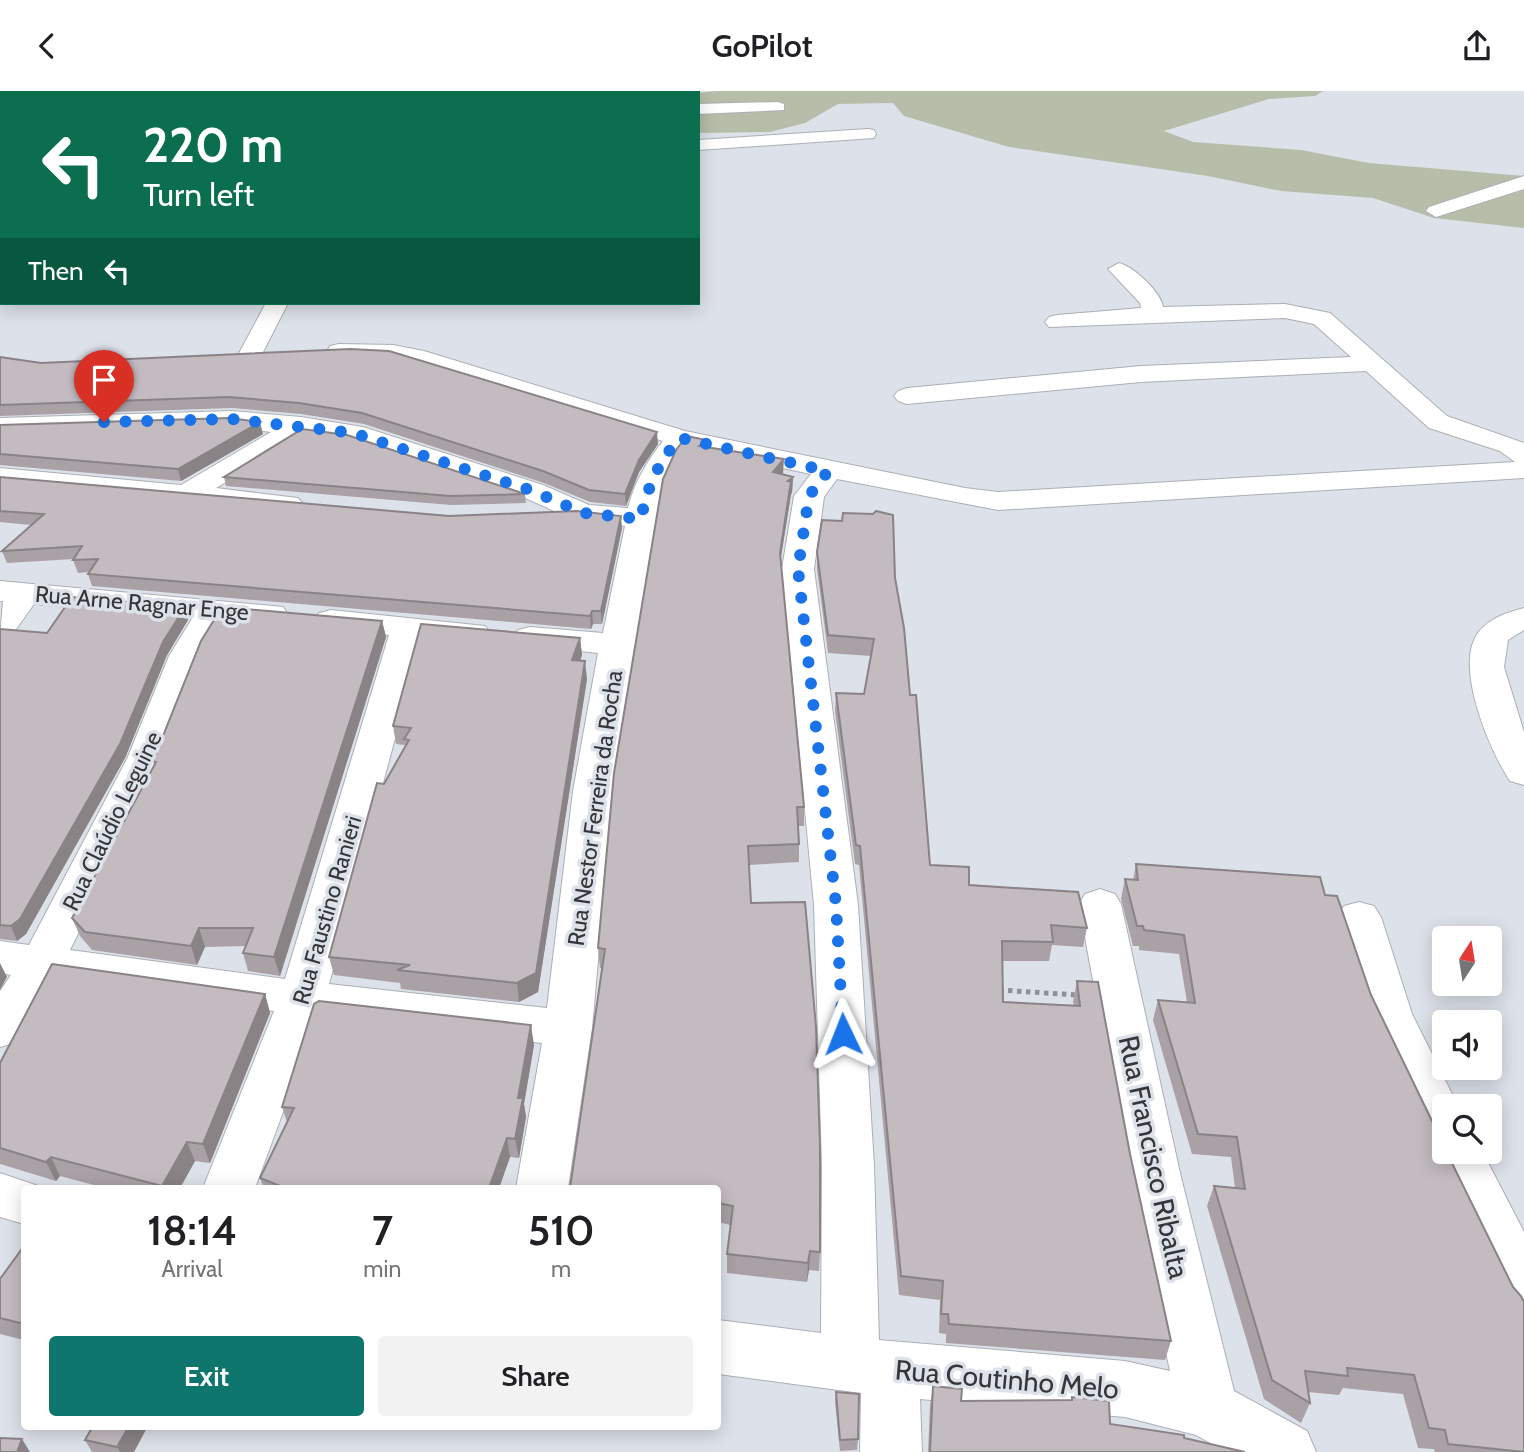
<!DOCTYPE html>
<html lang="en">
<head>
<meta charset="utf-8">
<style>
	:root { --surface:#fff; --page:#f2f2f2; --text:#202124; --muted:#757577; --accent:#0f766e }
	body { margin:0; font-family:Cabin,sans-serif; background:var(--page); color:var(--text); height:100vh; display:flex; flex-direction:column; font-size:26px; white-space:nowrap }
	* { box-sizing:border-box; margin:0 }
	p { font-size:23px; color:var(--muted) }
	.icon { flex:none; width:38px; height:38px; fill:none; stroke:currentColor; stroke-width:2; stroke-linecap:round; stroke-linejoin:round }
	.map { position:relative; flex:1; overflow:hidden }
	.sheet { position:absolute; left:21px; top:1094px; width:700px; height:245px; display:flex; flex-direction:column; background:var(--surface); border-radius:7px; box-shadow:0 4px 18px #0003 }
	.sheet>* { flex:none }
	.top-card { position:absolute; left:0px; top:0px; width:700px; height:214px; box-shadow:0 4px 18px #0003; background:#0b6e4f; color:#fff; overflow:hidden }
	.needle { width:46px; rotate:12deg }
	.fabs { position:absolute; left:1432px; top:835px; display:grid; gap:14px }
	.fabs a { display:grid; place-items:center; width:70px; height:70px; border-radius:7px; background:var(--surface); box-shadow:0 4px 18px #0003; font-size:35px }
	.pin { position:absolute; display:grid; place-items:center; width:60px; height:60px; color:#fff; margin:-72px -30px; border-radius:50% 50% 50% 0; rotate:-45deg; box-shadow:0 0 7px #0007 }
	.pin .icon { rotate:45deg }
	.me { position:absolute; width:77px; margin:-38px; rotate:358deg; stroke-linejoin:round; filter:drop-shadow(0 0 5px #0008) }
	.turn { display:flex; align-items:center; gap:24px; height:147px; padding:0 28px; font-size:32px }
	.turn .icon { width:91px; height:91px; stroke-width:2.5 }
	.turn b { display:block; font-size:49px; line-height:60px }
	.then { display:flex; align-items:center; height:66px; padding:0 28px; background:#0003; gap:14px; font-size:26px }
	.eta { display:flex; justify-content:space-evenly; align-items:center; height:119px; text-align:center }
	.eta b { font-size:42px; font-weight:600; line-height:49px }
	.cta { display:flex; gap:14px; margin-top:auto; padding:14px 28px }
	.cta a { flex:1; height:80px; border-radius:7px; background:var(--accent); color:#fff; font-size:28px; font-weight:600; line-height:80px; text-align:center }
	.cta a+a { background:var(--page); color:var(--text) }
	header { display:flex; justify-content:space-between; align-items:center; height:91px; padding:0 28px; background:var(--surface); font-size:32px; font-weight:600 }
	.map>svg:first-child { display:block }
	.green { fill:#b6bea9 }
	.lines { fill:none; stroke-linecap:round; stroke-linejoin:round }
	.minor-casing { stroke:#abafb6; stroke-width:2 }
	.path { stroke:#8d9096; stroke-width:5; stroke-dasharray:4.5 4.5; stroke-linecap:butt }
	.minor { fill:#fff; fill-rule:evenodd }
	.wall { fill:#a9a1a5 }
	.shaded-wall { fill:#898386 }
	.building { fill:#c4bbc0; stroke:#898386; stroke-width:2 }
	.route { stroke:#1a73e8; stroke-width:12; stroke-dasharray:0 21.6 }
	.labels { text-anchor:middle; dominant-baseline:central; stroke-width:7; stroke-linejoin:round; paint-order:stroke }
	.street-label { font-size:23px; fill:#343639; stroke:#dde1e9 }
	.near-street-label { font-size:28px; fill:#343639; stroke:#dde1e9 }
</style>
</head>
<body>
<header><svg class="icon" aria-label="back" viewBox="0 0 24 24"><path d="M15 5l-7 7 7 7"/></svg>GoPilot<svg class="icon" aria-label="share" viewBox="0 0 24 24"><path d="M12 15V3M7 8l5-5 5 5M5 13v7h14v-7"/></svg></header>
<div class="map">
<svg width="1524" height="1361" viewBox="0 0 1524 1361">
	<rect width="100%" height="100%" fill="#dde1e9"/>
	<path class="green" d="M 0,0 L 550,0 L 560,2 L 2,2 L 0,34 Z
		M 717,0 L 1323,0 L 1315,5 L 1269,8 L 1164,40 L 1193,51 L 1301,59 L 1369,72 L 1524,85 L 1524,137 L 1434,127 L 1373,107 L 1281,100 L 1208,85 L 1009,56 L 904,25 L 893,12 L 838,13 L 805,32 L 770,41 L 698,42 L 698,2 Z"/>
	<g class="lines">
		<defs>
			<path id="minor" d="M 32,0 L 63,0 L 30,2 Z
				M 275,0 L 295,0 L 273,2 Z
				M 547,0 L 565,0 L 545,2 Z
				M 0,1 L 4,2 L 2,11 L 0,11 Z
				M 778,11 L 784,13 L 784,19 L 698,23 L 698,13 Z
				M 868,38 L 874,39 L 876,43 L 874,47 L 698,59 L 698,49 Z
				M 0,40 L 2,40 L 2,50 L 0,50 Z
				M 0,69 L 2,69 L 0,80 Z
				M 1524,85 L 1524,98 L 1436,126 L 1426,120 L 1429,116 Z
				M 1119,172 C 1133,175 1161,201 1163,216 L 1285,213 L 1330,222 L 1447,325 L 1524,352 L 1524,387 L 998,419 L 837,388 L 824,406 L 814,478 L 858,814 L 874,1075 L 879,1249 L 1125,1270 L 1170,1280 L 1128,1082 L 1079,813 L 1085,803 L 1100,798 L 1115,803 L 1121,813 L 1180,1082 L 1234,1300 L 1307,1340 L 1316,1361 L 1226,1361 L 1196,1344 L 1125,1326 L 920,1308 L 922,1361 L 860,1361 L 861,1302 L 718,1283 L 718,1229 L 821,1242 L 822,1075 L 814,814 L 782,478 L 794,405 L 811,383 L 687,357 L 674,373 L 661,403 L 613,700 L 592,937 L 568,1097 L 516,1097 L 542,952 L 318,926 L 255,1097 L 203,1097 L 274,920 L 54,889 L 17,951 L 0,956 L 0,900 L 11,884 L 0,882 L 0,850 L 29,854 L 127,668 L 169,565 L 193,526 L 34,513 L 12,544 L 0,547 L 3,510 L 0,510 L 0,490 L 283,516 L 288,523 L 283,530 L 271,533 L 225,529 L 203,565 L 165,668 L 70,859 L 285,888 L 389,544 L 319,536 L 314,529 L 319,522 L 331,519 L 485,535 L 490,542 L 485,549 L 473,552 L 422,547 L 329,893 L 547,917 L 573,700 L 598,562 L 518,553 L 513,546 L 518,539 L 530,536 L 603,542 L 625,435 L 572,428 L 523,406 L 349,350 L 303,344 L 216,397 L 298,407 L 303,413 L 298,419 L 288,422 L 0,395 L 0,377 L 181,394 L 271,341 L 232,336 L 0,343 L 0,327 L 232,320 L 301,326 L 363,336 L 543,394 L 589,414 L 628,417 C 634,392 647,370 663,350 L 411,272 L 339,267 L 330,265 L 327,260 L 330,255 L 339,253 L 393,254 L 424,260 L 685,340 L 965,397 L 998,401 L 1515,371 L 1500,360 L 1429,337 L 1366,280 L 1141,291 L 907,313 L 898,310 L 894,305 L 898,300 L 907,297 L 1141,275 L 1351,266 L 1314,233 L 1285,227 L 1049,236 L 1045,231 L 1049,226 L 1057,224 L 1141,217 L 1140,212 L 1108,178 Z
				M 266,212 L 288,212 L 259,269 L 241,269 L 238,264 Z
				M 1524,517 L 1524,539 L 1508,549 L 1504,576 L 1524,641 L 1524,694 L 1510,690 C 1490,660 1457,582 1475,547 C 1484,529 1505,522 1524,517 Z
				M 1359,811 L 1374,815 L 1381,826 L 1412,923 L 1458,1015 L 1444,1015 L 1444,1060 L 1482,1060 L 1524,1141 L 1524,1222 L 1504,1215 L 1430,1060 L 1433,1054 L 1426,1051 L 1366,923 L 1337,826 L 1344,815 Z
				M 0,1082 L 44,1097 L 24,1097 L 24,1133 L 0,1126 Z"/>
		</defs>
		<use href="#minor" class="minor-casing"/>
		<path class="path" d="M 999,899 L 1077,904"/>
		<use href="#minor" class="minor"/>
	</g>
	<path class="wall" d="M 0,266 L 658,353 L 639,381 L 626,415 L 590,411 L 544,392 L 364,333 L 301,323 L 232,317 L 0,325 Z
		M 0,334 L 263,343 L 181,390 L 0,374 Z
		M 706,356 L 783,384 L 793,386 L 792,402 L 791,403 L 780,472 L 804,716 L 804,735 L 798,735 L 799,753 L 799,771 L 749,774 L 751,812 L 820,1161 L 819,1180 L 809,1179 L 807,1191 L 727,1182 L 727,1163 L 730,1134 L 718,1131 L 718,1097 L 602,877 L 600,877 L 598,857 Z
		M 0,386 L 449,425 L 622,437 L 602,533 L 593,533 L 591,538 L 92,495 L 88,483 L 89,481 L 78,482 L 73,469 L 74,468 L 7,472 L 2,460 L 31,434 L 0,431 Z
		M 224,386 L 525,403 L 526,412 L 451,414 L 226,395 Z
		M 817,461 L 895,487 L 930,774 L 969,794 L 1087,837 L 1083,856 L 1052,854 L 1049,870 L 1003,870 L 1003,911 L 1074,915 L 1073,910 L 1077,890 L 1130,1063 L 1171,1250 L 1165,1269 L 946,1252 L 946,1243 L 939,1242 L 940,1209 L 899,1204 L 859,774 L 855,773 L 835,620 L 836,602 L 864,603 L 871,565 L 828,562 L 817,478 Z
		M 188,529 L 167,564 L 125,667 L 26,843 L 17,850 L 0,848 L 0,538 L 47,542 Z
		M 382,530 L 386,546 L 280,885 L 248,880 L 243,862 L 246,855 L 205,856 L 197,874 L 92,859 L 80,845 L 72,827 L 154,674 L 153,670 Z
		M 580,547 L 582,564 L 580,570 L 587,588 L 538,901 L 519,911 L 401,898 L 400,892 L 334,884 L 329,866 L 384,693 L 405,655 L 405,654 L 396,653 L 393,635 Z
		M 1136,773 L 1325,804 L 1371,904 L 1437,1041 L 1524,1361 L 1435,1361 L 1434,1358 L 1418,1357 L 1403,1303 L 1343,1297 L 1339,1304 L 1308,1301 L 1310,1312 L 1301,1332 L 1264,1308 L 1207,1115 L 1214,1095 L 1235,1097 L 1231,1066 L 1192,1063 L 1153,929 L 1158,909 L 1187,911 L 1179,863 L 1139,859 L 1139,855 L 1133,855 L 1121,808 L 1125,788 L 1133,789 Z
		M 265,903 L 270,922 L 210,1072 L 195,1070 L 180,1097 L 105,1097 L 60,1085 L 56,1090 L 0,1073 L 0,972 Z
		M 534,954 L 524,1013 L 526,1026 L 519,1067 L 510,1066 L 499,1097 L 264,1097 L 260,1087 L 287,1031 L 282,1016 Z
		M 24,1155 L 24,1249 L 0,1243 L 0,1188 Z
		M 933,1295 L 961,1310 L 1071,1309 L 1072,1306 L 1110,1333 L 1184,1347 L 1245,1361 L 928,1361 L 930,1314 Z
		M 836,1301 L 858,1348 L 857,1359 L 840,1360 L 835,1311 Z
		M 93,1335 L 134,1361 L 92,1361 L 85,1349 Z"/>
	<path class="shaded-wall" d="M 260,331 L 263,343 L 181,390 L 178,378 Z
		M 657,341 L 658,353 L 639,381 L 626,415 L 625,403 L 639,369 Z
		M 706,349 L 706,364 L 699,355 Z
		M 784,368 L 783,383 L 773,381 Z
		M 793,386 L 792,402 L 791,403 L 779,478 L 780,462 L 788,390 Z
		M 621,425 L 622,437 L 602,533 L 601,520 Z
		M 185,516 L 188,529 L 167,564 L 125,667 L 26,843 L 17,850 L 11,835 L 163,551 Z
		M 592,520 L 593,533 L 591,538 L 590,525 Z
		M 382,530 L 386,546 L 280,885 L 274,866 Z
		M 580,547 L 582,564 L 574,586 L 572,569 Z
		M 585,570 L 587,588 L 538,901 L 519,911 L 517,892 Z
		M 199,837 L 205,856 L 197,874 L 191,855 Z
		M 0,872 L 7,886 L 0,899 Z
		M 265,903 L 270,922 L 210,1072 L 203,1053 Z
		M 531,934 L 534,954 L 524,1013 L 526,1026 L 519,1067 L 515,1048 L 518,1007 Z
		M 507,1047 L 510,1066 L 499,1097 L 489,1097 Z
		M 187,1051 L 195,1070 L 180,1097 L 163,1097 L 162,1095 Z
		M 51,1066 L 60,1085 L 56,1090 L 46,1071 Z
		M 810,1160 L 809,1179 L 807,1191 L 808,1172 Z
		M 129,1335 L 148,1335 L 134,1361 L 120,1361 L 117,1356 Z
		M 22,1348 L 30,1361 L 17,1361 Z"/>
	<path class="building" d="M 350,258 L 389,260 L 657,341 L 639,369 L 625,403 L 589,399 L 543,380 L 362,322 L 299,312 L 229,306 L 0,314 L 0,266 L 41,272 Z
		M 229,327 L 260,331 L 178,378 L 0,363 L 0,334 Z
		M 302,338 L 347,344 L 525,403 L 450,405 L 224,386 Z
		M 687,345 L 706,349 L 699,355 L 784,368 L 773,381 L 793,386 L 788,390 L 791,390 L 780,462 L 804,716 L 797,716 L 799,753 L 748,755 L 751,812 L 805,811 L 816,936 L 820,1056 L 820,1161 L 810,1160 L 808,1172 L 727,1163 L 733,1115 L 718,1112 L 718,1097 L 570,1097 L 605,858 L 598,857 L 614,682 L 663,388 L 676,359 Z
		M 0,386 L 449,425 L 577,420 L 621,425 L 601,520 L 592,520 L 590,525 L 88,483 L 98,468 L 73,469 L 82,455 L 2,460 L 44,423 L 0,420 Z
		M 876,420 L 893,424 L 895,487 L 904,537 L 910,604 L 916,604 L 930,774 L 969,776 L 969,794 L 1078,801 L 1087,837 L 1051,834 L 1053,851 L 1002,850 L 1003,911 L 1080,915 L 1077,890 L 1098,891 L 1130,1063 L 1171,1250 L 949,1233 L 948,1223 L 941,1223 L 943,1190 L 901,1185 L 860,755 L 856,754 L 836,602 L 864,603 L 874,548 L 828,544 L 817,461 L 822,429 L 842,430 L 843,422 L 873,423 Z
		M 72,506 L 185,516 L 163,551 L 120,653 L 20,828 L 11,835 L 0,834 L 0,538 L 47,542 Z
		M 222,516 L 382,530 L 274,866 L 243,862 L 253,837 L 199,837 L 191,855 L 85,841 L 72,827 L 156,671 L 153,670 L 201,550 Z
		M 421,533 L 580,547 L 572,569 L 585,570 L 536,882 L 517,892 L 397,879 L 410,874 L 329,866 L 377,692 L 384,693 L 409,649 L 404,648 L 411,637 L 393,635 Z
		M 1136,773 L 1320,786 L 1325,804 L 1337,805 L 1371,904 L 1433,1032 L 1438,1035 L 1437,1041 L 1444,1055 L 1444,1060 L 1446,1060 L 1513,1196 L 1521,1205 L 1524,1211 L 1524,1361 L 1448,1353 L 1445,1339 L 1429,1337 L 1414,1284 L 1347,1277 L 1348,1285 L 1305,1280 L 1310,1312 L 1272,1289 L 1214,1095 L 1245,1098 L 1237,1046 L 1198,1043 L 1158,909 L 1195,912 L 1184,844 L 1144,839 L 1143,835 L 1137,835 L 1125,788 L 1138,789 Z
		M 52,873 L 265,903 L 203,1053 L 187,1051 L 162,1095 L 51,1066 L 46,1071 L 0,1057 L 0,972 Z
		M 319,910 L 531,934 L 518,1007 L 523,1007 L 515,1048 L 507,1047 L 489,1097 L 297,1097 L 280,1095 L 260,1087 L 294,1017 L 282,1016 L 314,913 Z
		M 24,1155 L 24,1233 L 0,1227 L 0,1188 Z
		M 933,1295 L 962,1298 L 961,1310 L 1072,1309 L 1072,1306 L 1109,1310 L 1110,1333 L 1184,1344 L 1184,1347 L 1245,1361 L 930,1361 Z
		M 836,1301 L 859,1303 L 858,1348 L 840,1349 Z
		M 93,1335 L 129,1335 L 117,1356 L 85,1349 Z
		M 0,1347 L 22,1348 L 17,1361 L 0,1361 Z"/>
	<g class="lines">
		<path class="route" d="M 104,331 L 232,328 L 353,342 L 533,400 L 583,422 L 641,428 C 647,397 658,371 680,347 L 828,380 L 809,405 L 798,478 L 836,814 L 843,943"/>
	</g>
	<g class="labels">
		<g class="street-label">
			<text transform="translate(142 512) rotate(5)">Rua Arne Ragnar Enge</text>
			<text transform="translate(595 717) rotate(-82)">Rua Nestor Ferreira da Rocha</text>
			<text transform="translate(112 730) rotate(-64)">Rua Claúdio Leguine</text>
			<text transform="translate(327 819) rotate(-74)">Rua Faustino Ranieri</text>
		</g>
		<g class="near-street-label">
			<text transform="translate(1154 1066) rotate(78)">Rua Francisco Ribalta</text>
			<text transform="translate(1007 1288) rotate(5)">Rua Coutinho Melo</text>
		</g>
	</g>
</svg>
<div class="fabs">
<a><svg class="needle" viewBox="-14 -14 28 28"><path d="M0-13l5 13h-10z" fill="#e53935"/><path d="M0 13l5-13h-10z" fill="#757577"/></svg></a>
<a><svg class="icon" aria-label="sound" viewBox="0 0 24 24"><path d="M4 9h4l5-4v14l-5-4H4zM17 9q2 3 0 6"/></svg></a>
<a><svg class="icon" aria-label="search" viewBox="0 0 24 24"><circle cx="10" cy="10" r="6"/><path d="M15 15l6 6"/></svg></a>
</div>
<div class="pin" style="left:104px;top:331px;background:#d93025"><svg class="icon" aria-label="arrive" viewBox="0 0 24 24"><path d="M6 21V4h12l-3 4 3 4H6"/></svg></div>
<svg class="me" style="left:843px;top:943px" viewBox="-20 -20 40 40"><path d="M0-17L14 15 0 8-14 15z" fill="#1a73e8" stroke="#fff" stroke-width="4"/></svg>
<div class="top-card">
<div class="turn"><svg class="icon" aria-label="left" viewBox="0 0 24 24"><path d="M17 20v-9H6M10 6l-5 5 5 5"/></svg><div><b>220 m</b>Turn left</div></div>
<div class="then">Then<svg class="icon" aria-label="left" viewBox="0 0 24 24"><path d="M17 20v-9H6M10 6l-5 5 5 5"/></svg></div>
</div>
<section class="sheet">
<div class="eta">
<div><b>18:14</b><p>Arrival</p></div>
<div><b>7</b><p>min</p></div>
<div><b>510</b><p>m</p></div>
</div>
<div class="cta"><a>Exit</a><a>Share</a></div>
</section>
</div>
</body>
</html>
